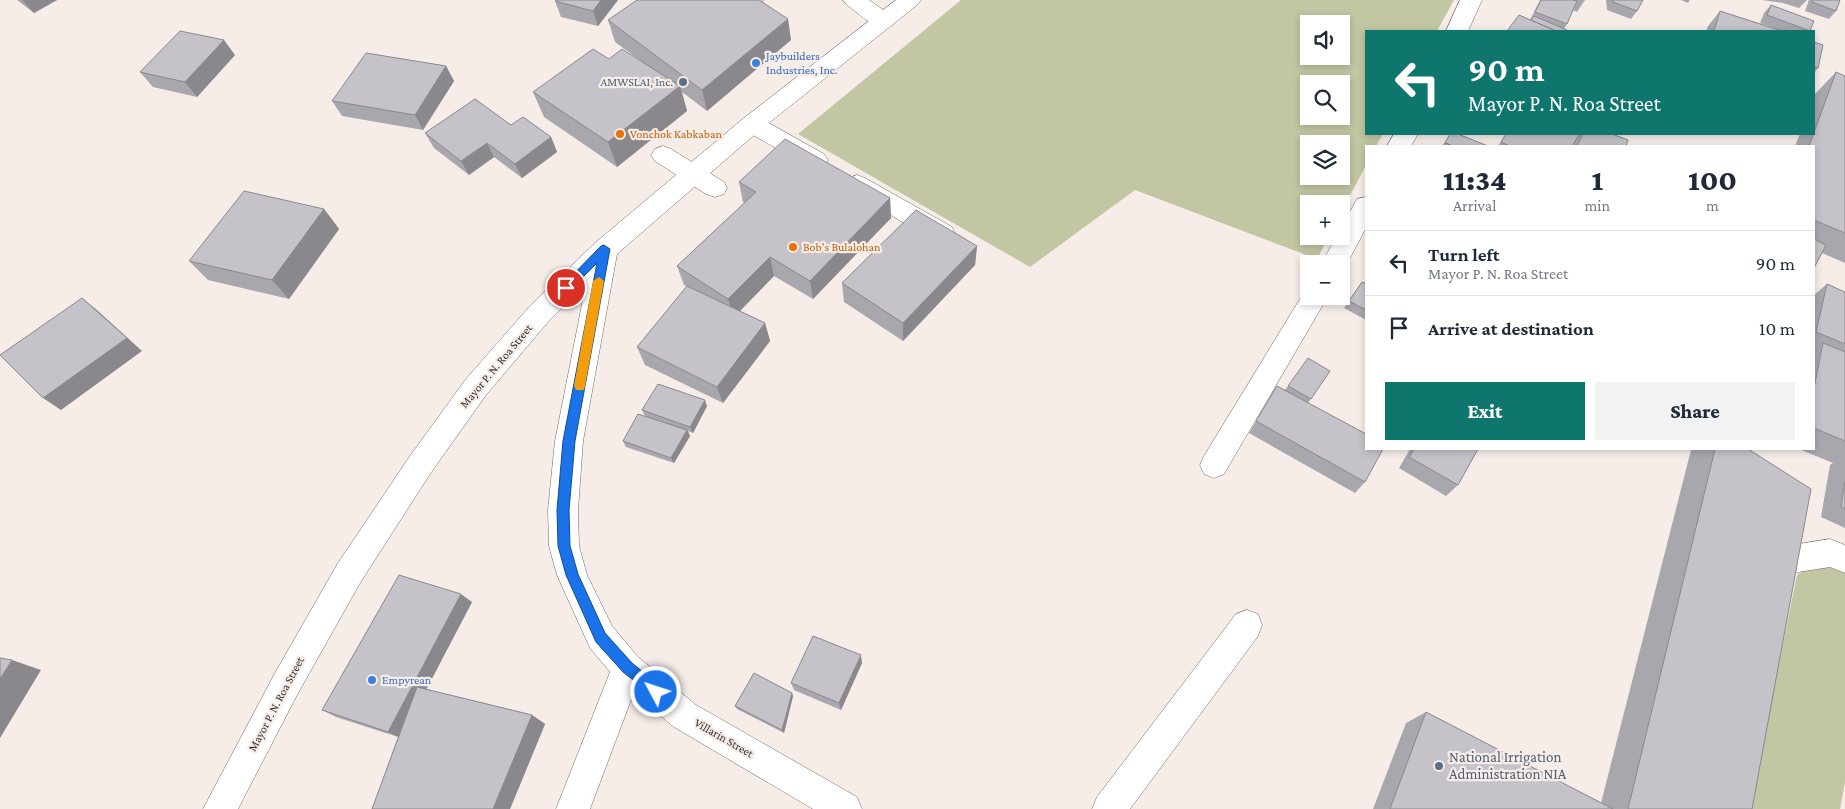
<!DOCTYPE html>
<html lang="en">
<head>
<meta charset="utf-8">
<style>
	:root { --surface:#fff; --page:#f2f2f3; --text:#1f2937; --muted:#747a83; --line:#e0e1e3; --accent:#0f766e }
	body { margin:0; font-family:"Crimson Pro",serif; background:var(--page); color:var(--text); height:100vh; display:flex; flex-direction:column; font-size:19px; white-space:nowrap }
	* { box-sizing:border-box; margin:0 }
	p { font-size:16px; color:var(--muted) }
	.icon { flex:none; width:28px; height:28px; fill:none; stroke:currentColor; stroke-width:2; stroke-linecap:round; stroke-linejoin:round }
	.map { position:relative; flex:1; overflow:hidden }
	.drawer { position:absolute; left:1365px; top:145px; width:450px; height:305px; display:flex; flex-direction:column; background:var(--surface); border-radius:0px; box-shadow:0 2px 8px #0003 }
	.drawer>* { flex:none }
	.guide { position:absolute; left:1365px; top:30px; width:450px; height:105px; border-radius:0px; box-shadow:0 2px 8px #0003; background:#0f766e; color:#fff; overflow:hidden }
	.tools { position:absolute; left:1300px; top:15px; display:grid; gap:10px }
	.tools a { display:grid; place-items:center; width:50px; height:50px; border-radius:0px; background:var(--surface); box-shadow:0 2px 8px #0003; font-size:25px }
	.pin { position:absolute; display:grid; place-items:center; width:42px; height:42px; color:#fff; margin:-21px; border:2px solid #fff; border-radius:50%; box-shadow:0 1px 5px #0007 }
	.me { position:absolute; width:55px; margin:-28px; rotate:310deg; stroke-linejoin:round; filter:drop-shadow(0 0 4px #0008) }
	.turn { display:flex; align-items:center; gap:18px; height:105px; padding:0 20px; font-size:22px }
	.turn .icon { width:65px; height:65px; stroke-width:2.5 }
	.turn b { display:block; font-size:35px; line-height:42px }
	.eta { display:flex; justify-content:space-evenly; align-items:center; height:85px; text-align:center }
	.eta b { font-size:30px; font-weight:800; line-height:35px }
	.cta { display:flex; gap:10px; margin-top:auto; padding:10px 20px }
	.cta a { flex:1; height:58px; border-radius:0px; background:var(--accent); color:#fff; font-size:20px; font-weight:800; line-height:58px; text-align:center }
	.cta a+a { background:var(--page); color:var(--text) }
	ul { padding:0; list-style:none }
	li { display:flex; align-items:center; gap:15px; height:65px; padding:0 20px; border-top:1px solid var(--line) }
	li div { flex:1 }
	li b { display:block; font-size:19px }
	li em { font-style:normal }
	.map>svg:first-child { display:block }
	.green { fill:#c2c6a2; fill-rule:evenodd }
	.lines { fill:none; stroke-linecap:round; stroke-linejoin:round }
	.minor-casing { stroke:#716964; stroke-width:1 }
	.major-casing { stroke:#716964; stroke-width:1 }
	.minor { fill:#fff; fill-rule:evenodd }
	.major { fill:#fff; fill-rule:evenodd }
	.wall { fill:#a9a7ae }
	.shaded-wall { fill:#8a888d }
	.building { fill:#c5c2ca; stroke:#8a888d }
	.route { fill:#1a73e8; stroke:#114b97 }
	.slow { fill:#f59e0b }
	.shop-dot { fill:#3f7fe0; stroke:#f6ede8; stroke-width:2 }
	.service-dot { fill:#5c6f8a; stroke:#f6ede8; stroke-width:2 }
	.food-dot { fill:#e8710a; stroke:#f6ede8; stroke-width:2 }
	.labels { text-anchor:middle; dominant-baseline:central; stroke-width:4.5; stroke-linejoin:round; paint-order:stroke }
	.shop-label { font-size:12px; fill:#366cbe; stroke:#f6ede8; text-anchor:start }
	.service-label { font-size:12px; fill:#4e5e75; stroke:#f6ede8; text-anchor:end }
	.food-label { font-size:12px; fill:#c56008; stroke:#f6ede8; text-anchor:start }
	.street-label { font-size:12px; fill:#363230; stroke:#f6ede8 }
	.near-service-label { font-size:15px; fill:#4e5e75; stroke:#f6ede8; text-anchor:start }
</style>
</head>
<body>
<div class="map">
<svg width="1845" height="809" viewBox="0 0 1845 809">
	<rect width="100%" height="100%" fill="#f6ede8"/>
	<path class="green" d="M 961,0 L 1454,0 L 1437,31 L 1366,31 L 1366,134 L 1383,134 L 1376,146 L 1366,146 L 1366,165 L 1341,213 L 1341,204 L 1309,204 L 1309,236 L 1329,236 L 1317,259 L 1135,190 L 1030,267 L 798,134 ZM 1309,24 L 1341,24 L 1341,56 L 1309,56 ZM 1309,84 L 1341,84 L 1341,116 L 1309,116 ZM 1309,144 L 1341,144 L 1341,176 L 1309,176 Z
		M 1811,565 L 1835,568 L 1845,573 L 1845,782 L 1840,809 L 1749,809 L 1797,575 Z"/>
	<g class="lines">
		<defs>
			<path id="minor" d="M 843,0 L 869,0 L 892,16 L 895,21 L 892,26 C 875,31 860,14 847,5 Z
				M 1460,0 L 1482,0 L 1468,31 L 1446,31 Z
				M 752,116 L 760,118 L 824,154 L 828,160 L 824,166 L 816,169 L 808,166 L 744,130 L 740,124 L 744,118 Z
				M 1394,134 L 1418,134 L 1411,146 L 1387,146 Z
				M 663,146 L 671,149 L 724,182 L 727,188 L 724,194 L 715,197 L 706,194 L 655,161 L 651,155 L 655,149 Z
				M 857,175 L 865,178 L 952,227 L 955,234 L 952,241 L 943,244 L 934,241 L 849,190 L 845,184 L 849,178 Z
				M 1366,197 L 1366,228 L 1343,271 L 1341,272 L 1341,264 L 1321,264 L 1337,236 L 1341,236 L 1341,228 L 1357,199 Z
				M 1309,288 L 1309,296 L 1328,296 L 1324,303 L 1224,474 L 1214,478 L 1204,474 L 1200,465 L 1204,456 L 1306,289 Z
				M 1830,539 L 1845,545 L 1845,573 L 1830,567 L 1792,573 L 1786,589 L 1775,593 L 1764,589 L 1760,579 L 1769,551 L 1780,547 Z
				M 1247,610 L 1258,614 L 1262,625 L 1258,636 L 1130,809 L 1092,809 L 1097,797 L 1236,614 Z
				M 627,652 L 638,657 L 643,668 L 590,809 L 556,809 L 616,657 Z"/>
			<path id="major" d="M 896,0 L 921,0 L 917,5 L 760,130 L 617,254 L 583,441 L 578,510 L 579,546 L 587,575 L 612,626 L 638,657 L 696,705 L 857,797 L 862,809 L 813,809 L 674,727 L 616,679 L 590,648 L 557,575 L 549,546 L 548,510 L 555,441 L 586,284 L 548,322 L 486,395 L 430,474 L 360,583 L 297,695 L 238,809 L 203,809 L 275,673 L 338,563 L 410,456 L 466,379 L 530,306 L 596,242 L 744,118 Z"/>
		</defs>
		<use href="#minor" class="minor-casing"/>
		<use href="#major" class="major-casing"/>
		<use href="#minor" class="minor"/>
		<use href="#major" class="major"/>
	</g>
	<path class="wall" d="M 17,0 L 57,0 L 34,13 Z
		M 556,0 L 618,0 L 598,26 L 561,17 L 555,1 Z
		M 765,0 L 762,2 L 791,40 L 707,111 L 682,92 L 687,111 L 617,167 L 544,117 L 533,92 L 609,59 L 641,61 L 615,42 L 608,20 Z
		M 1540,0 L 1585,0 L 1577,12 L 1573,10 L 1567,24 L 1564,29 L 1530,20 Z
		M 1606,0 L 1643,0 L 1637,11 L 1631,19 L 1607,10 Z
		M 1681,0 L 1690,0 L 1688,3 Z
		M 1762,0 L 1807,0 L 1799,8 L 1783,3 Z
		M 1809,0 L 1840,0 L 1836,11 L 1829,19 L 1805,11 Z
		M 1771,5 L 1810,31 L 1783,31 L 1760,23 L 1764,13 Z
		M 1720,11 L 1782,31 L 1706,31 L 1708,26 Z
		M 1814,42 L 1818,68 L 1814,73 Z
		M 235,55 L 197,97 L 153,87 L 140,72 Z
		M 446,66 L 454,81 L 423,130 L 342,116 L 332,101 Z
		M 1836,72 L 1845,76 L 1845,263 L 1822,253 L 1814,268 L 1814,146 L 1795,146 L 1800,134 L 1814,134 L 1814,97 L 1815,94 Z
		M 511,125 L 551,137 L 557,152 L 522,178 L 494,157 L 469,175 L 434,148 L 425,133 Z
		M 1506,134 L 1578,136 L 1580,134 L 1612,134 L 1626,146 L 1498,146 Z
		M 739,182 L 890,198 L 891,218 L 813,299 L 774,276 L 740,311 L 765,323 L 770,341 L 723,403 L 645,365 L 637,347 L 687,287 L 684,285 L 677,266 L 745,203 L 743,202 Z
		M 324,209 L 339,229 L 289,299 L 208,280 L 189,261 Z
		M 977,246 L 975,265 L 903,341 L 844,302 L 842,283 Z
		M 1366,280 L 1366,320 L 1344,308 L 1362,282 L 1364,283 Z
		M 1827,284 L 1845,292 L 1845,528 L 1821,517 L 1830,465 L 1833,463 L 1799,449 L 1814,449 L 1814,295 Z
		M 1330,371 L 1308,403 L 1365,482 L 1355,493 L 1249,433 L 1277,386 L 1285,390 L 1288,386 Z
		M 707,406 L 693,433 L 688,431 L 690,436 L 674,463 L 626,447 L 623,441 L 645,416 L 642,410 Z
		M 1410,449 L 1478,449 L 1458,485 L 1446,496 L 1399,468 Z
		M 1693,449 L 1748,449 L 1752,809 L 1373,809 L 1406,723 L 1426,712 L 1601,803 L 1691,450 Z
		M 472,602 L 426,689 L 532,715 L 545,724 L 510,809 L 372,809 L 398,737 L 336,717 L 322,710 Z
		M 862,663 L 841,710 L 794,690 L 791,683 Z
		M 792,693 L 793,696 L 784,733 L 737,709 L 735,706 Z"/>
	<path class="shaded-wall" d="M 22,0 L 57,0 L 34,13 Z
		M 601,0 L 618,0 L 598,26 L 593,11 Z
		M 788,19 L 791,40 L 707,111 L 702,90 Z
		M 224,40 L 235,55 L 197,97 L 185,82 Z
		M 446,66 L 454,81 L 423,130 L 415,115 Z
		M 680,86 L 687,111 L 617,167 L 608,142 Z
		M 551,137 L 557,152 L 522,178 L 515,164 Z
		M 487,143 L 494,157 L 469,175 L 461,161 Z
		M 890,198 L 891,218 L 813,299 L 810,281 Z
		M 324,209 L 339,229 L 289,299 L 272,280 Z
		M 977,246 L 975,265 L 903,341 L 903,323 Z
		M 770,257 L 774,276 L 734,317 L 728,299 Z
		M 82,298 L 98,311 L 142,351 L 61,410 L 43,398 Z
		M 765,323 L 770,341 L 723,403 L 717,387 Z
		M 705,400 L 707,406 L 693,433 L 690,427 Z
		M 687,430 L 690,436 L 674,463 L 671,458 Z
		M 461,594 L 472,602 L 401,738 L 388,732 Z
		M 861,655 L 862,663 L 841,710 L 839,703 Z
		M 12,660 L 41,670 L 0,738 L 0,679 Z
		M 792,693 L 793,696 L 784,733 L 782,730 Z
		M 532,715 L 545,724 L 510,809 L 493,809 Z"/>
	<path class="building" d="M 556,0 L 601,0 L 593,11 L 555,1 Z
		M 637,0 L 759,0 L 788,19 L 702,90 L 608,20 Z
		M 1541,0 L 1573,0 L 1577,1 L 1567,24 L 1535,12 Z
		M 1612,0 L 1643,0 L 1637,11 L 1613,2 Z
		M 1813,0 L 1840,0 L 1836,11 L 1812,2 Z
		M 1771,5 L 1814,21 L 1810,31 L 1767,15 Z
		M 1720,11 L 1782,31 L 1714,31 Z
		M 1519,15 L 1556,31 L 1507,31 Z
		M 1534,16 L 1567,30 L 1567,31 L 1556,31 L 1531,20 Z
		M 180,31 L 224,40 L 185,82 L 140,72 Z
		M 1814,42 L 1823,45 L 1818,68 L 1814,67 Z
		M 593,49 L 609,59 L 622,49 L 680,86 L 608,142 L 533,92 Z
		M 366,53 L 446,66 L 415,115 L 332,101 Z
		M 1836,72 L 1845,76 L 1845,233 L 1814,220 L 1814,146 L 1809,146 Z
		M 475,99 L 511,125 L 523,117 L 551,137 L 515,164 L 487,143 L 461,161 L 425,133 Z
		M 1450,134 L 1458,134 L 1488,146 L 1452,146 L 1446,143 L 1445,146 L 1443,146 Z
		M 1506,134 L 1577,134 L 1579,135 L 1572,146 L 1510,146 L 1501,142 Z
		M 1583,134 L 1612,134 L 1628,140 L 1626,146 L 1577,146 Z
		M 785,139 L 890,198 L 810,281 L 770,257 L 728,299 L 677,266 L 756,192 L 739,182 Z
		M 1446,143 L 1452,146 L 1445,146 Z
		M 244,191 L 324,209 L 272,280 L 189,261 Z
		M 916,210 L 977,246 L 903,323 L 842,283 Z
		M 1814,239 L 1826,245 L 1814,268 Z
		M 1362,282 L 1366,284 L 1366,310 L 1349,301 Z
		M 1827,284 L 1845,292 L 1845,344 L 1816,332 Z
		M 687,286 L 765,323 L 717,387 L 637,347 Z
		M 82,298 L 127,338 L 43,398 L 0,355 Z
		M 1823,343 L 1845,352 L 1845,441 L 1814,428 L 1814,388 Z
		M 1308,358 L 1330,371 L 1311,399 L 1288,386 Z
		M 658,384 L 705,400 L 690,427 L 642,410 Z
		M 1277,386 L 1366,434 L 1366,449 L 1383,449 L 1365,482 L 1256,421 Z
		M 638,414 L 687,430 L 671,458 L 623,441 Z
		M 1414,449 L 1478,449 L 1458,485 L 1409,457 Z
		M 1715,449 L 1748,449 L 1811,489 L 1752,809 L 1628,809 Z
		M 1845,482 L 1845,509 L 1841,507 Z
		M 399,575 L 461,594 L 388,732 L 322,710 Z
		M 813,636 L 861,655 L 839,703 L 791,683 Z
		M 0,658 L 12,660 L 0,679 Z
		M 754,673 L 792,693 L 782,730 L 735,706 Z
		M 417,687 L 532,715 L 493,809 L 372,809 Z
		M 1426,712 L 1613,809 L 1390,809 Z"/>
	<path class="route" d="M 604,245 L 610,249 L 575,441 L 569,510 L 570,546 L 578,574 L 605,633 L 632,663 L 661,687 L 663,692 L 661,696 L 656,698 L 623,672 L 596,642 L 566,575 L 558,546 L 557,510 L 563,441 L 597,263 L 569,291 L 566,292 L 560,288 L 601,246 Z"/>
	<path class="slow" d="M 599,277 L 604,281 L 585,386 L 584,390 L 576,390 L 574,386 L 593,281 Z"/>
	<g class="shop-dot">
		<circle cx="756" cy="63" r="5"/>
		<circle cx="372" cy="680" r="5"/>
	</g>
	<g class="service-dot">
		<circle cx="683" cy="82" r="5"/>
		<circle cx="1439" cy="766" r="5"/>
	</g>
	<g class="food-dot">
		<circle cx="620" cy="134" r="5"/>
		<circle cx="793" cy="247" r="5"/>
	</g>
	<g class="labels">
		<g class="shop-label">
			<text x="766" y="56">Jaybuilders<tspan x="766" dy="14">Industries, Inc.</tspan></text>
			<text x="382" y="680">Empyrean</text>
		</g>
		<g class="service-label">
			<text x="673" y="82">AMWSLAI, Inc.</text>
		</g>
		<g class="food-label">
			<text x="630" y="134">Vonchok Kabkaban</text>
			<text x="803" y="247">Bob's Bulalohan</text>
		</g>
		<g class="street-label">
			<text transform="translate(496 366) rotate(-50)">Mayor P. N. Roa Street</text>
			<text transform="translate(276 704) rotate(-62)">Mayor P. N. Roa Street</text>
			<text transform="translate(724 738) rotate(30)">Villarin Street</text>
		</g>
		<g class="near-service-label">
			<text x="1449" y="757">National Irrigation<tspan x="1449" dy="17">Administration NIA</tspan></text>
		</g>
	</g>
</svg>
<div class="tools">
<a><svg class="icon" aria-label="sound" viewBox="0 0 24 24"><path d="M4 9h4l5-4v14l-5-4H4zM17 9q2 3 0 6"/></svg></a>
<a><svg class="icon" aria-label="search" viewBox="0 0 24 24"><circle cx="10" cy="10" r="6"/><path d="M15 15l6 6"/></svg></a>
<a><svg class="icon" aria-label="layers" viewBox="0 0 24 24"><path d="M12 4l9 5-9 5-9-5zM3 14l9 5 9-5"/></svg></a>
<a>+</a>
<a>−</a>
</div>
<div class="pin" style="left:566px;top:288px;background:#d93025"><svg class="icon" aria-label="arrive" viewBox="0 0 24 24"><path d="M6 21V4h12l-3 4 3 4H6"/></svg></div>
<svg class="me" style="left:656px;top:692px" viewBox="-20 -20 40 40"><circle r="17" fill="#1a73e8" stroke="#fff" stroke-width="3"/><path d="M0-11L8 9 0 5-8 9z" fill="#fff"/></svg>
<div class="guide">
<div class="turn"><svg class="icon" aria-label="left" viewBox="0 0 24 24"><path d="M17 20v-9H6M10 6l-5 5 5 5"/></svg><div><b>90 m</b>Mayor P. N. Roa Street</div></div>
</div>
<section class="drawer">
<div class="eta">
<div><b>11:34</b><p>Arrival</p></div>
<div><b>1</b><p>min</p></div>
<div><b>100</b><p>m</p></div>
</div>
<ul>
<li><svg class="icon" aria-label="left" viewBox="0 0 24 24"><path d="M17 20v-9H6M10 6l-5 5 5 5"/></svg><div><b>Turn left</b><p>Mayor P. N. Roa Street</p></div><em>90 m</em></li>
<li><svg class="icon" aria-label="arrive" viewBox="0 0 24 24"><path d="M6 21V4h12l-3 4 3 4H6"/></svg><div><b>Arrive at destination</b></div><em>10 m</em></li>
</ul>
<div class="cta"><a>Exit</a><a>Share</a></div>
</section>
</div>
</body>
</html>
